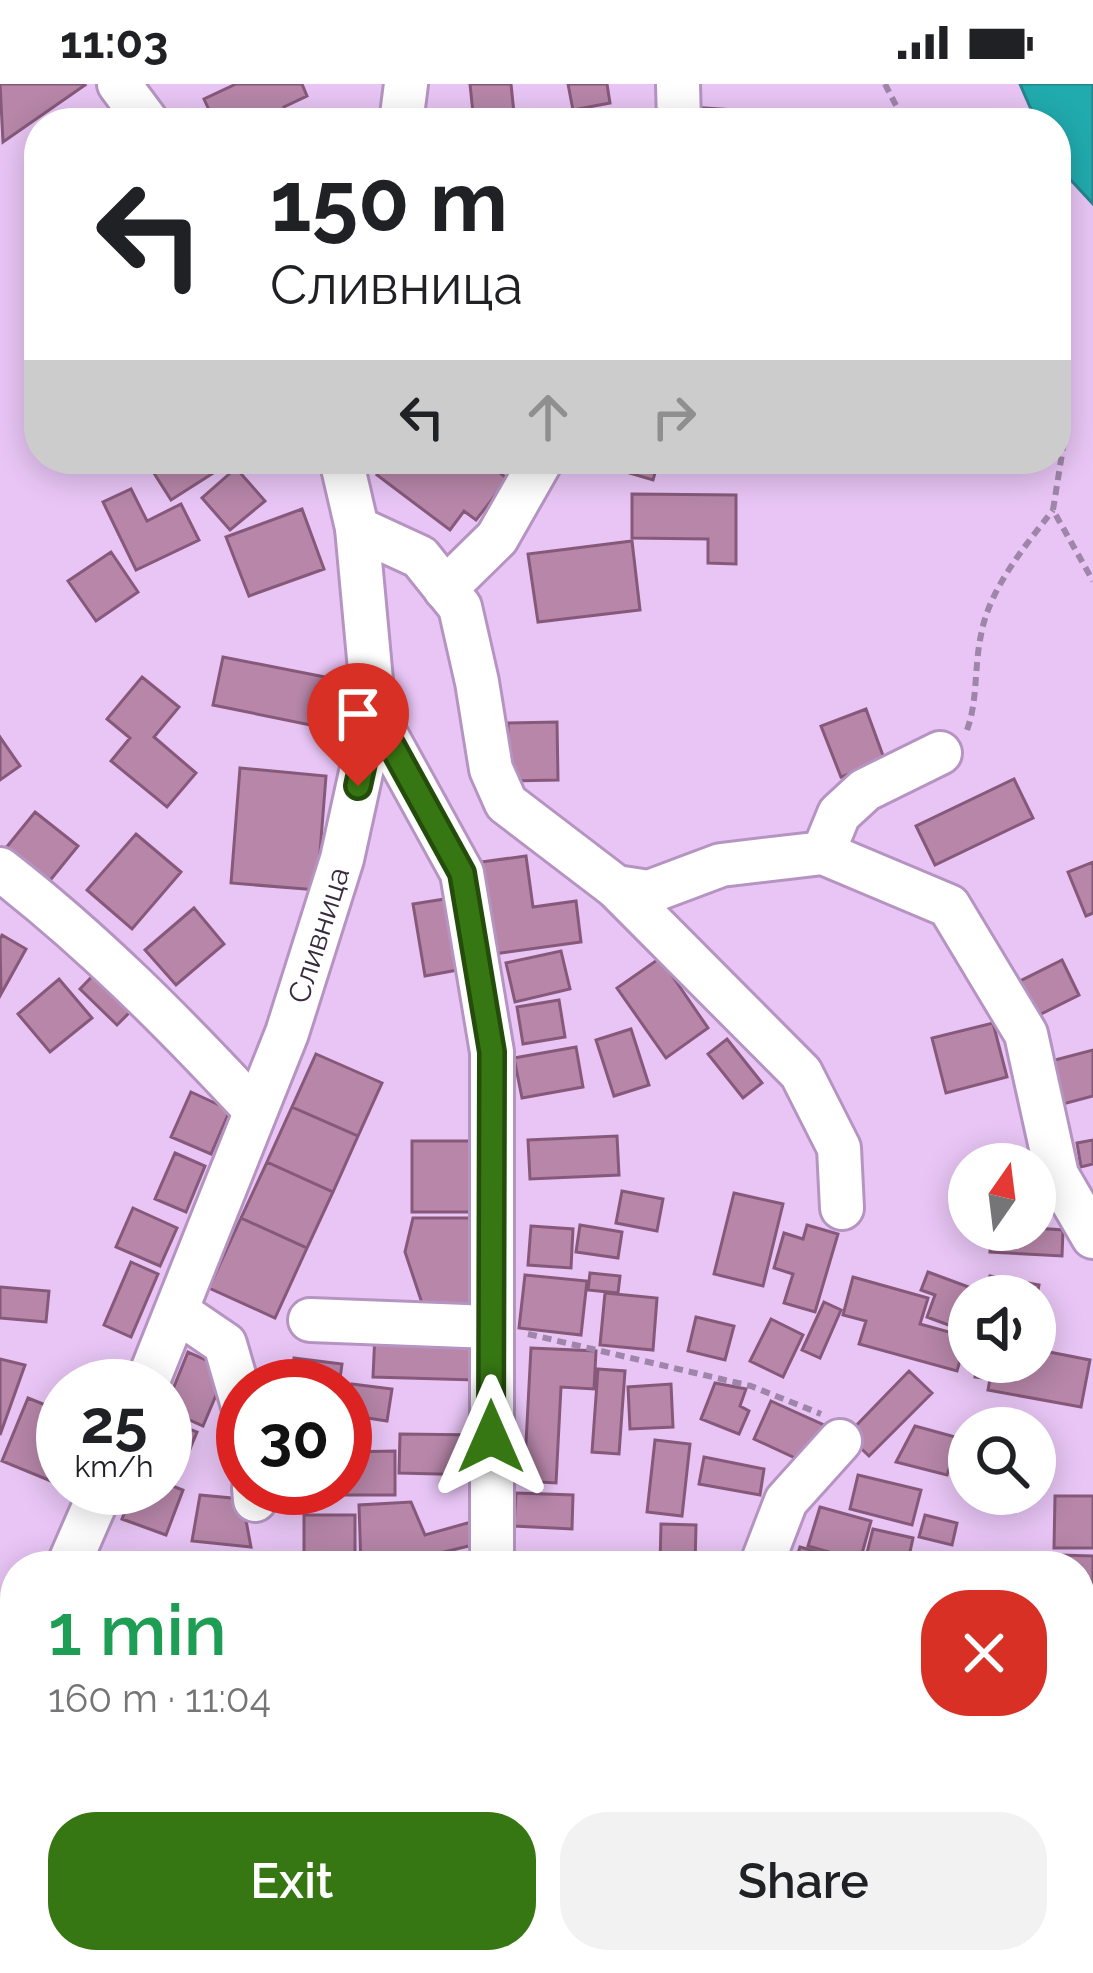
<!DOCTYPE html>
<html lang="en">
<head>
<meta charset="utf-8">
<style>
	:root { --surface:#fff; --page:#f2f2f2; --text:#202124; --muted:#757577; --accent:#377713 }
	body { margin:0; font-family:Raleway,sans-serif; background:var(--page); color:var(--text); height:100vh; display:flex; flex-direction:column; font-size:45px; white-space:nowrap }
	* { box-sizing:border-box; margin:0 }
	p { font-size:39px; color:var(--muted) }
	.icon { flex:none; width:66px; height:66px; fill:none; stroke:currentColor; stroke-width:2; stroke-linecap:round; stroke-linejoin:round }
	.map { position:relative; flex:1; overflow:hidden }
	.sheet { position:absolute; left:0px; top:1467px; width:1095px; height:423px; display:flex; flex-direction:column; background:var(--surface); border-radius:48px 48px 0 0; box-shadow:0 6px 30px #0003 }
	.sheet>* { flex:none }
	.top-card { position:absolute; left:24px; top:24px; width:1047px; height:366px; border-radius:48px; box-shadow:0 6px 30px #0003; background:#fff; color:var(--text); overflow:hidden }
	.needle { width:78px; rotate:14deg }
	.buttons { position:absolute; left:948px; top:1059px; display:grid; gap:24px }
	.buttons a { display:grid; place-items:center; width:108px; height:108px; border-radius:50%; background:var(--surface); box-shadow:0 6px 30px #0003; font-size:60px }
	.speed { position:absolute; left:36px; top:1275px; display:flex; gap:24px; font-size:60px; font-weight:700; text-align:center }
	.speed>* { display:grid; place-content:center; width:156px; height:156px; border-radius:50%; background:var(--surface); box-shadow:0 6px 30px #0003; line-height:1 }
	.speed small { font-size:30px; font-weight:400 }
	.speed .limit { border:18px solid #d22; background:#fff; color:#111 }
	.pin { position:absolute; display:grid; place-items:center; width:102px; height:102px; color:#fff; margin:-123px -51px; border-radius:50% 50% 50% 0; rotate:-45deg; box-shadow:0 0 12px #0007 }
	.pin .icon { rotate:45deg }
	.me { position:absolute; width:132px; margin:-66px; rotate:0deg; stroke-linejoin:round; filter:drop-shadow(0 0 9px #0008) }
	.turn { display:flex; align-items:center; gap:42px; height:252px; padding:0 48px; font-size:54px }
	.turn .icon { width:156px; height:156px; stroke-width:2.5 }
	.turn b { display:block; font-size:84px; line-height:102px }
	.lanes { display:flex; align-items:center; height:114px; padding:0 48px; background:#0003; justify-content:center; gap:60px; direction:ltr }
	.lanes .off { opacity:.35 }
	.round { display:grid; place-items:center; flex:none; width:126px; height:126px; border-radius:48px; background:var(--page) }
	.headline { display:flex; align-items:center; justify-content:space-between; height:204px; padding:0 48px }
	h1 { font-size:72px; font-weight:600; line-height:90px; color:#1e9e55 }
	.primary-button { display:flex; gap:24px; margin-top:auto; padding:24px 48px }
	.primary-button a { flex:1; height:138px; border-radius:48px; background:var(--accent); color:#fff; font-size:48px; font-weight:600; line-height:138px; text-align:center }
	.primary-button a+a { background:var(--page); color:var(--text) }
	.status { display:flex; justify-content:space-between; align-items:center; height:84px; padding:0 60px; background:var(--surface); direction:ltr }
	.status svg { height:33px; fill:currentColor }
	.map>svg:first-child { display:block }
	.water { fill:#21abae; stroke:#28848c; stroke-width:3 }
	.building { fill:#b786a9; stroke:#86597a; stroke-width:3 }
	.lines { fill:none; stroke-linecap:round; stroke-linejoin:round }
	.minor-casing { stroke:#b694c2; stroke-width:48 }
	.path { stroke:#9f85a9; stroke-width:6; stroke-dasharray:9 6; stroke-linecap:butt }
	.minor { stroke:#fff; stroke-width:42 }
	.route-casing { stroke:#244d0c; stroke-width:30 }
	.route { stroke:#377713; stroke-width:21 }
	.labels { text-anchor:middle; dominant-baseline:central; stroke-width:9; stroke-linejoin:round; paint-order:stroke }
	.street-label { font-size:30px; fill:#382a3d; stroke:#fbf0ff }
</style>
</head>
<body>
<div class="status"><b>11:03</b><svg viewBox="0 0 49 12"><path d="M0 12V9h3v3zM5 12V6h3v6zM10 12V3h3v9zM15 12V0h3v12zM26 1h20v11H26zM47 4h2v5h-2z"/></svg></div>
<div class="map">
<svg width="1093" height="1889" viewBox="0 0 1093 1889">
	<rect width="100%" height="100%" fill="#e8c5f5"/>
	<path class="water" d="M 1020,0 L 1093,0 L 1093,120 L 1056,80 L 1056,39 L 1037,39 Z"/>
	<path class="building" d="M 0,0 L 84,0 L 85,1 L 3,58 Z
		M 236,0 L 302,0 L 307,12 L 284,23 L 292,39 L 215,39 L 204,15 Z
		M 470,0 L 511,0 L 515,39 L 474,39 Z
		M 568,0 L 607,0 L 610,19 L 573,26 Z
		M 690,23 L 734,26 L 733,39 L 689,39 Z
		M 145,375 L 227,375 L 229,379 L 171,416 Z
		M 384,375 L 481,375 L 508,395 L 476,436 L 464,427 L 450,446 L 377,391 L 387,378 Z
		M 604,375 L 659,375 L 653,396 L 602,381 Z
		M 236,384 L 265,417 L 230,446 L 202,414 Z
		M 131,405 L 147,437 L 181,420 L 199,456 L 136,486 L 103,418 Z
		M 632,410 L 736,411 L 736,480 L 708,479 L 708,455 L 632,454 Z
		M 302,425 L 324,485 L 249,512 L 226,453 Z
		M 632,457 L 640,526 L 538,538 L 528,470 Z
		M 111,468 L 138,508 L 96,537 L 68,497 Z
		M 223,573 L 340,596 L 330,645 L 213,621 Z
		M 142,593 L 179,623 L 154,653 L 196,689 L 167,723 L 111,677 L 130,654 L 107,635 Z
		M 866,625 L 885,677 L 841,693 L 821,642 Z
		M 557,638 L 558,696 L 508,697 L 508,639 Z
		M 0,653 L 20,682 L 0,696 Z
		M 240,684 L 326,692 L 317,806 L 231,799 Z
		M 1014,695 L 1033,734 L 935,781 L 916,742 Z
		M 35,728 L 78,762 L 48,799 L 5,765 Z
		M 136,750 L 181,788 L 132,845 L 87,806 Z
		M 526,772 L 533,823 L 576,817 L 581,858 L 494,870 L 481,778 Z
		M 1093,778 L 1093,829 L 1086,832 L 1068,788 Z
		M 451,814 L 463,885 L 425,892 L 413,820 Z
		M 194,824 L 224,860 L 176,901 L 145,866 Z
		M 2,851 L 26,865 L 1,910 L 0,855 Z
		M 561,867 L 570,905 L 515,918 L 506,879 Z
		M 660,874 L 708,944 L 666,974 L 617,904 Z
		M 1062,876 L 1079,911 L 1031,935 L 1014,900 Z
		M 102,882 L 140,918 L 117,941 L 80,905 Z
		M 59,895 L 92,934 L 50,968 L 18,930 Z
		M 559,916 L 565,953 L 523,960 L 517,923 Z
		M 993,939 L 1007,993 L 946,1009 L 932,954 Z
		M 631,945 L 649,1001 L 614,1012 L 596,956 Z
		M 727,955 L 762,999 L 743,1014 L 708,970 Z
		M 576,963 L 583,1003 L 522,1014 L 514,974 Z
		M 1093,966 L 1093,1012 L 1063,1020 L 1051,977 Z
		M 316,970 L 382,999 L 358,1052 L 292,1023 Z
		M 191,1008 L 230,1026 L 211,1070 L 171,1053 Z
		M 292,1023 L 358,1052 L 333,1108 L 267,1078 Z
		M 617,1052 L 619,1091 L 530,1095 L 528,1056 Z
		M 1093,1056 L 1093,1080 L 1081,1083 L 1077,1059 Z
		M 412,1057 L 483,1057 L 483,1128 L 412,1128 Z
		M 175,1069 L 205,1082 L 186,1128 L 155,1115 Z
		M 267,1078 L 333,1108 L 307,1164 L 241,1134 Z
		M 622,1107 L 663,1115 L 657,1147 L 616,1139 Z
		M 734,1109 L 783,1120 L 763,1202 L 714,1190 Z
		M 133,1124 L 177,1144 L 160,1182 L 116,1163 Z
		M 241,1134 L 307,1164 L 275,1234 L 209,1204 Z
		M 413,1134 L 482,1134 L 480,1231 L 425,1228 L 405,1168 Z
		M 580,1141 L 622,1148 L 618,1174 L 576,1168 Z
		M 807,1141 L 838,1150 L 815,1228 L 784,1219 L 793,1190 L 774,1184 L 784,1149 L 803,1155 Z
		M 531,1142 L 573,1145 L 571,1184 L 528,1181 Z
		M 1035,1144 L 1063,1146 L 1062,1172 L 990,1168 L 991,1146 Z
		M 131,1178 L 158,1190 L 131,1253 L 104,1241 Z
		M 928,1188 L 977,1206 L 974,1212 L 969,1212 L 962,1246 L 927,1233 L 935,1211 L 921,1206 Z
		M 590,1189 L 620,1192 L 618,1209 L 588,1206 Z
		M 525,1191 L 587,1197 L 581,1251 L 519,1244 Z
		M 990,1192 L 1039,1201 L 1035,1222 L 1035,1212 L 986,1212 Z
		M 853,1193 L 928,1214 L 920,1240 L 967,1253 L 957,1287 L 859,1260 L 866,1237 L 843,1231 Z
		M 0,1203 L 49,1207 L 46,1238 L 0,1234 Z
		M 605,1209 L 657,1214 L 653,1266 L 600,1261 Z
		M 824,1218 L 841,1226 L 820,1274 L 802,1266 Z
		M 696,1233 L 734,1242 L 725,1276 L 688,1267 Z
		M 771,1235 L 803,1251 L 783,1293 L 750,1277 Z
		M 375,1249 L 476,1252 L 475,1296 L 373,1293 Z
		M 1035,1251 L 1041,1252 L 1039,1266 L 1090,1276 L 1081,1323 L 988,1306 L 990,1295 L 975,1293 L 978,1278 L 1035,1278 Z
		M 531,1264 L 596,1267 L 594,1305 L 561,1303 L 556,1399 L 524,1397 Z
		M 188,1268 L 227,1285 L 203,1342 L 165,1325 Z
		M 294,1274 L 342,1280 L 339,1302 L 291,1302 Z
		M 0,1275 L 25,1281 L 0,1351 Z
		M 598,1285 L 625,1287 L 619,1370 L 592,1368 Z
		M 909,1287 L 932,1309 L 869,1372 L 847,1351 Z
		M 715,1299 L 746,1305 L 740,1322 L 749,1327 L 739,1350 L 701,1335 Z
		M 352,1300 L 392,1305 L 387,1337 L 348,1331 Z
		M 671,1300 L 673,1343 L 630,1345 L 628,1303 Z
		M 28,1314 L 63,1328 L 63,1402 L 2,1377 Z
		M 771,1317 L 824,1341 L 806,1379 L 754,1355 Z
		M 165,1335 L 197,1348 L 177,1396 L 165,1391 Z
		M 915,1342 L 959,1354 L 947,1391 L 896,1378 Z
		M 400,1350 L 479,1351 L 478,1391 L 399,1389 Z
		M 655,1356 L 690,1360 L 682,1432 L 647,1428 Z
		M 395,1367 L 395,1411 L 337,1411 L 337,1404 L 345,1404 L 345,1368 Z
		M 704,1373 L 764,1385 L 760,1411 L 699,1400 Z
		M 858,1391 L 921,1406 L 912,1441 L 850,1425 Z
		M 165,1399 L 183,1406 L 166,1451 L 122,1435 L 134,1404 L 165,1404 Z
		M 516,1409 L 573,1411 L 572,1445 L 514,1442 Z
		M 200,1411 L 242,1415 L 251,1463 L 192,1457 Z
		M 1055,1412 L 1093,1412 L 1093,1464 L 1054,1464 Z
		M 411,1418 L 425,1451 L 478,1436 L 477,1460 L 444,1468 L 445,1482 L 361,1482 L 359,1421 Z
		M 820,1423 L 871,1437 L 860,1477 L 808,1462 Z
		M 304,1431 L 355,1431 L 355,1477 L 304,1477 Z
		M 925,1431 L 957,1439 L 952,1461 L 919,1453 Z
		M 661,1440 L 696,1441 L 695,1482 L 660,1482 Z
		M 873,1445 L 913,1454 L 907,1482 L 864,1481 Z
		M 800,1463 L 856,1479 L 855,1482 L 794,1482 Z
		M 293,1470 L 294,1482 L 251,1482 L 252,1475 Z
		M 579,1470 L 582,1482 L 527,1482 Z
		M 1060,1471 L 1093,1472 L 1093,1521 L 1080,1521 L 1080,1482 L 1059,1482 Z
		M 1080,1527 L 1093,1528 L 1093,1588 L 1080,1587 Z
		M 0,1738 L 14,1774 L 0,1779 Z
		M 1090,1787 L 1093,1835 L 1080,1838 L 1080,1789 Z
		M 97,1875 L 168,1875 L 170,1889 L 99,1889 Z
		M 325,1875 L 372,1875 L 372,1889 L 325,1889 Z
		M 635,1875 L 683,1875 L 687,1889 L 625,1889 L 622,1879 Z
		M 715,1875 L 780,1875 L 782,1884 L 766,1889 L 719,1889 Z"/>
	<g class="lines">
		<defs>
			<g id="minor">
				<path d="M 119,0 L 148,39"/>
				<path d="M 678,0 L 679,39"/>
				<path d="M 401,39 L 406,0"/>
				<path d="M 357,444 L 420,473 L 460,523 L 477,598 L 491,685 L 506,719 L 616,803 L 649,808 L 721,781 L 823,769 L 949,822 L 1026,950 L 1057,1091 L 1093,1153"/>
				<path d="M 445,505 L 497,454 L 542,375"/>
				<path d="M 374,629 L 462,789 L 492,968 L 492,1482"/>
				<path d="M 823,769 L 839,730 L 865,706 L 940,669"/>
				<path d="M 0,785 C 93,857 174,939 254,1025"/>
				<path d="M 616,803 L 801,989 L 839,1064 L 842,1124"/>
				<path d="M 178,1228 L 225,1260 L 243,1322"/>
				<path d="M 310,1236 L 491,1243"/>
				<path id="s1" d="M 146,1302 L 287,949 L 342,775 L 374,629 L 357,444 L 341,375"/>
				<path d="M 254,1404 L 255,1416"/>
				<path d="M 68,1482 L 102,1404"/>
				<path d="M 761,1482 L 786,1417 L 840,1357"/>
				<path d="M 0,1547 L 15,1579"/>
				<path d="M 66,1875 L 67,1889"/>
				<path d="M 587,1875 L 595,1889"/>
				<path d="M 704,1875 L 706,1889"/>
				<path d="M 443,1889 L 451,1875"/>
			</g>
		</defs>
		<use href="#minor" class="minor-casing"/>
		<path class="path" d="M 885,0 L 905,39
			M 1056,331 L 1066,345 L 1053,426 L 1093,497
			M 967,646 C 978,616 974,583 981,551 C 989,505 1025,462 1053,426
			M 528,1250 L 751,1302 L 821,1330
			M 0,1683 L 15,1678"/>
		<use href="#minor" class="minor"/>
	</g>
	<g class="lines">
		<defs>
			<path id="route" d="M 358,702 L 374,629 L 462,789 L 492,968 L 491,1353"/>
		</defs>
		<use href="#route" class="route-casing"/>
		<use href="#route" class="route"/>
	</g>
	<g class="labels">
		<g class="street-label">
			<text stroke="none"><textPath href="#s1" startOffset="483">Сливница</textPath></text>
		</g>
	</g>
</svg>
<div class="buttons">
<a><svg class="needle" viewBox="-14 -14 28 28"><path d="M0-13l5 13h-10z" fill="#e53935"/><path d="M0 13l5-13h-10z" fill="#757577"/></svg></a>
<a><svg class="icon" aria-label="sound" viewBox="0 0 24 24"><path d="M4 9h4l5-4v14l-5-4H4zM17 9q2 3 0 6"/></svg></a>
<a><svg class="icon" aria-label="search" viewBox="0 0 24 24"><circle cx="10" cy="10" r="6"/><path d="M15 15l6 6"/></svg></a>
</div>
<div class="speed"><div>25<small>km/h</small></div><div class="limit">30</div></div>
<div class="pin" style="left:358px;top:702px;background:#d93025"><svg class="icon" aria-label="arrive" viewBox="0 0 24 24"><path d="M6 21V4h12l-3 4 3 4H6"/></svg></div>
<svg class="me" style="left:491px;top:1353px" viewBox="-20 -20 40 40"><path d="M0-17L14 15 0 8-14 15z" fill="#377713" stroke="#fff" stroke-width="4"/></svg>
<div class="top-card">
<div class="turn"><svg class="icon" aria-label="left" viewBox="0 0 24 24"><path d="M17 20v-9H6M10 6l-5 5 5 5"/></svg><div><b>150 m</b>Сливница</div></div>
<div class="lanes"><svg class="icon" aria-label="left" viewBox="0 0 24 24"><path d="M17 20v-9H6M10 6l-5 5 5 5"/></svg><svg class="icon off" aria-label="ahead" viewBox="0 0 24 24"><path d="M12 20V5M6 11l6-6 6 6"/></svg><svg class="icon off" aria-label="right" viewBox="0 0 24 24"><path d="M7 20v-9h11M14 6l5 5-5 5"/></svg></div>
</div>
<section class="sheet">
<div class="headline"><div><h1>1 min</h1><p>160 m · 11:04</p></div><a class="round" style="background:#d93025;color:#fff"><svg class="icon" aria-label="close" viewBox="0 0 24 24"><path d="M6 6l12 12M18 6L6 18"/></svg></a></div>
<div class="primary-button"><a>Exit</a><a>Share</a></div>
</section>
</div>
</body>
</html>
